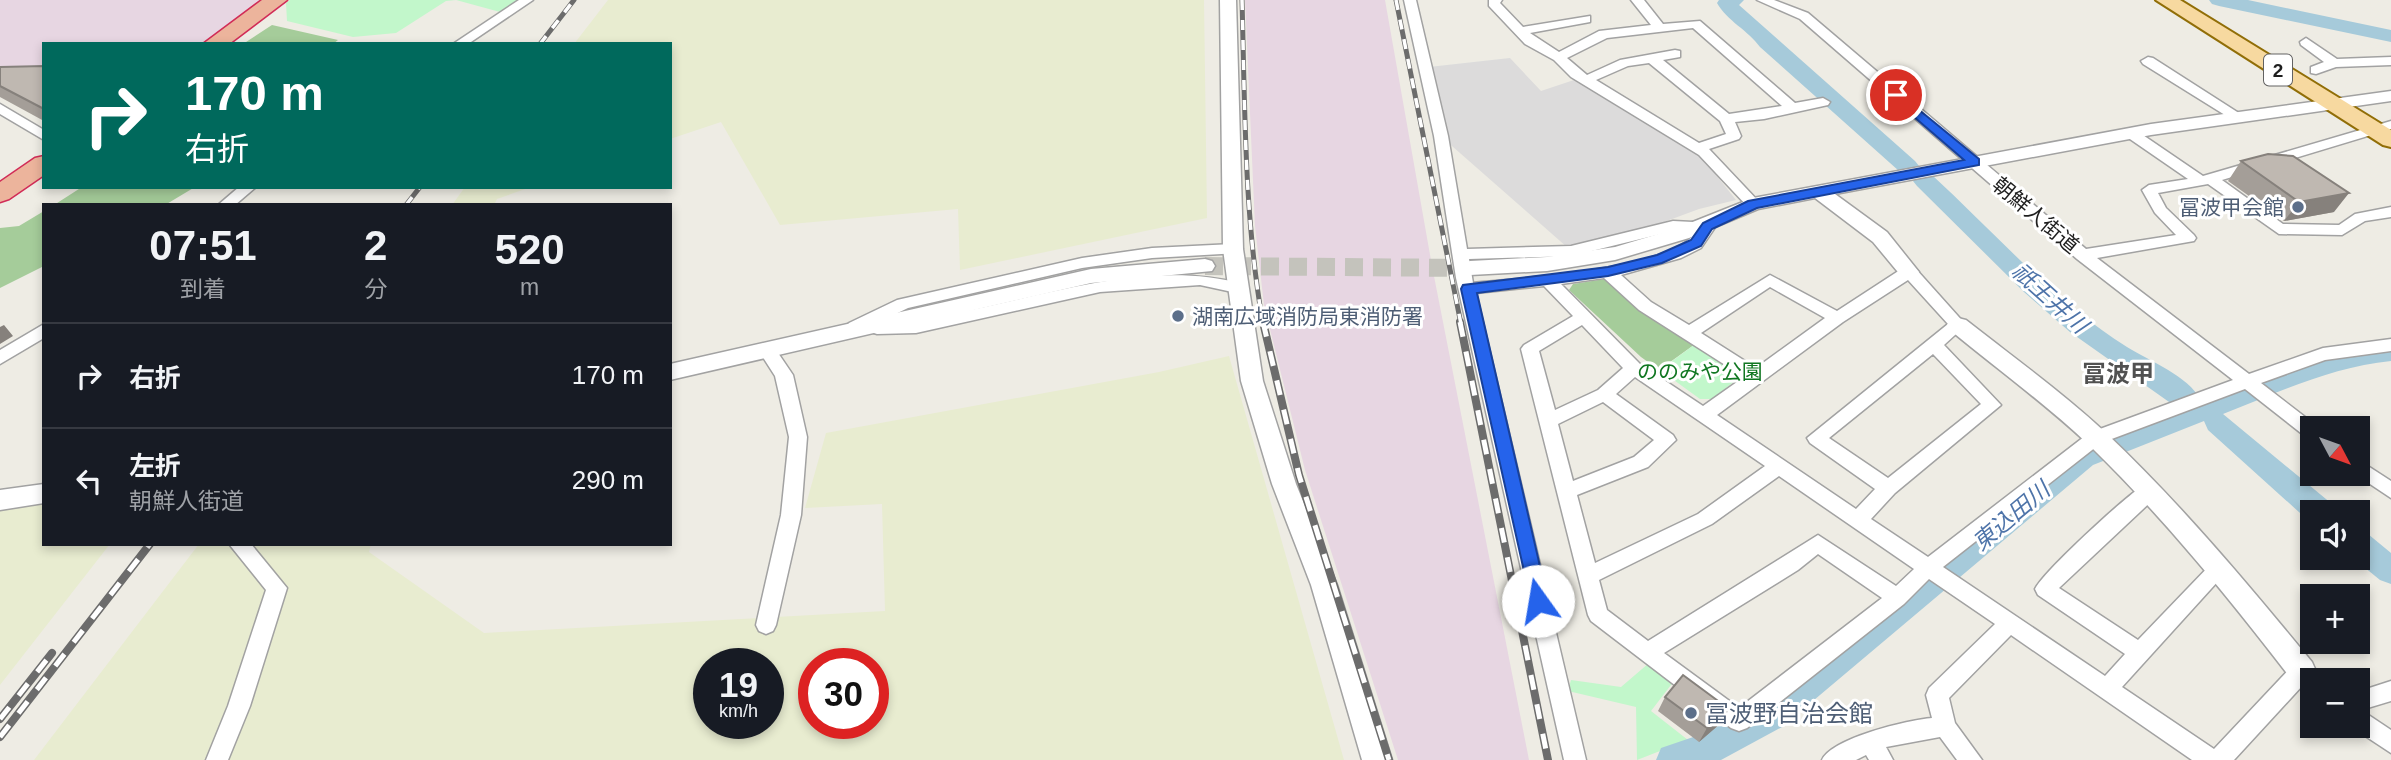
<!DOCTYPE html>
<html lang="ja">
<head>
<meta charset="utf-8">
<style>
	:root { --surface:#171b24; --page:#20242c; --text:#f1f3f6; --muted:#9ea1a6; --line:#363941 }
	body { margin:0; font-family:Helvetica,"Noto Sans JP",sans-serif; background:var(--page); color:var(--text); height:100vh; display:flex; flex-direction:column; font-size:26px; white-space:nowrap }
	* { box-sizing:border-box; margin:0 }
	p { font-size:23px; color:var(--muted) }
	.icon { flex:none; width:38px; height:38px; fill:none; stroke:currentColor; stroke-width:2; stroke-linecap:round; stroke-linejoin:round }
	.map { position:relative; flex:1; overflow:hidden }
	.drawer { position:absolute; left:42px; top:203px; width:630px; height:343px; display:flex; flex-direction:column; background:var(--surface); border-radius:0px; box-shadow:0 4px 10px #0003 }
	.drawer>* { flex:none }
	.top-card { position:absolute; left:42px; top:42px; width:630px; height:147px; border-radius:0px; box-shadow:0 4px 10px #0003; background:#00695c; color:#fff; overflow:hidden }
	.needle { width:46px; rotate:131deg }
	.buttons { position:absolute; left:2300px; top:416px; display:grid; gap:14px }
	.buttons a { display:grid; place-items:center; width:70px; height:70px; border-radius:0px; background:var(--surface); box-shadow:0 4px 10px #0003; font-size:35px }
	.speed { position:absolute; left:693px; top:648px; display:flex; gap:14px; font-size:35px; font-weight:700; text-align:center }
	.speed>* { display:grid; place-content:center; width:91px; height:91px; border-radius:50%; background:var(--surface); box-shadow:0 4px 10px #0003; line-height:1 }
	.speed small { font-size:18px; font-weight:400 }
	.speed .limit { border:10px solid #d22; background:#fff; color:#111 }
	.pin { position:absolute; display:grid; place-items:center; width:60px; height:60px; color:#fff; margin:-30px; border:4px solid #fff; border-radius:50%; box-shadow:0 2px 7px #0007 }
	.me { position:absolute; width:77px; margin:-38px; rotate:347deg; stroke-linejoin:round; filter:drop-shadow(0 0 5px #0008) }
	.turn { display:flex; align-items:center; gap:24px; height:147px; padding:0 28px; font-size:32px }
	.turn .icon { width:91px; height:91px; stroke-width:2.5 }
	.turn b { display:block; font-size:49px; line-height:60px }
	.eta { display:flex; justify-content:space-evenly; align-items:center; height:119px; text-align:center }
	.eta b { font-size:42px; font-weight:600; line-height:49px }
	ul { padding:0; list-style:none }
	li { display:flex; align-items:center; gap:21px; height:105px; padding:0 28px; border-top:2px solid var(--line) }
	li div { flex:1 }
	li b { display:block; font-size:26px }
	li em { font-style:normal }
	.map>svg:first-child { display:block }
	.residential { fill:#dcdbdb }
	.industrial { fill:#e7d6e2 }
	.farmland { fill:#e8ecd0; fill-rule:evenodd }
	.forest { fill:#a5cc9a }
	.park { fill:#c2f7cb }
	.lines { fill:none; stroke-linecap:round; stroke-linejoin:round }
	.river { fill:#a6cada; fill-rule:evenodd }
	.tertiary-tunnel { stroke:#c4c3bc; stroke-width:18; stroke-dasharray:18 10; stroke-linecap:butt }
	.minor-casing { stroke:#a2a2a2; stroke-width:3 }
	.tertiary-casing { stroke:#a2a2a2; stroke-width:3 }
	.primary-casing { stroke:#916e07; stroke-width:4 }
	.trunk-casing { stroke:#d12c57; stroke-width:3 }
	.minor { fill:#fff; fill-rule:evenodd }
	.tertiary { fill:#fff; fill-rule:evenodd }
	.primary { fill:#f7d9a0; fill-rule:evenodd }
	.trunk { fill:#ecb49c; fill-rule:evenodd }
	.rail-far1-casing { stroke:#6c6c6c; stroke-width:5 }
	.rail-casing { stroke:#6c6c6c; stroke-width:8 }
	.rail-far1 { stroke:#fff; stroke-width:3.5; stroke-dasharray:10; stroke-linecap:butt }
	.rail { stroke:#fff; stroke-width:5; stroke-dasharray:15; stroke-linecap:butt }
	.wall { fill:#a49e98 }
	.shaded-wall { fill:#86817c }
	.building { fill:#bfb8b1; stroke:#86817c; stroke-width:2 }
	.route { fill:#2563eb; stroke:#184099; stroke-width:2 }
	.service-dot { fill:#5c6f8a; stroke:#fff; stroke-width:2.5 }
	.labels { text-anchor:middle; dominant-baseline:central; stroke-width:6; stroke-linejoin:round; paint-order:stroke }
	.shield { fill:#fff; stroke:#626262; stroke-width:2 }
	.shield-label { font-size:19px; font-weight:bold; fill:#1e1e1e }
	.service-label { font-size:21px; fill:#4e5e75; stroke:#fff; text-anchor:end }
	.street-label { font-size:21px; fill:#1e1e1e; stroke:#fff }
	.park-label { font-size:21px; fill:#107721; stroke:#fff }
	.water-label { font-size:23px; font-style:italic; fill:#4e74a9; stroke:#fff }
	.quarter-label { font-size:24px; font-weight:bold; fill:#515151; stroke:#fff }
	.near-service-label { font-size:24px; fill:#4e5e75; stroke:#fff; text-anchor:start }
</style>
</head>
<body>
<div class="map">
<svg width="2391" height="760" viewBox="0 0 2391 760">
	<rect width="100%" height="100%" fill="#eeece4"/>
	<path class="residential" d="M 1510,58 L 1541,91 L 1577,79 L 1701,156 L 1736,200 L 1699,209 L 1645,229 L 1568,248 L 1444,139 L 1429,67 Z"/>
	<path class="industrial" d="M 0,0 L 267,0 L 204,44 L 44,44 L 44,83 L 0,84 Z
		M 1245,0 L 1385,0 L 1432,266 L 1529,760 L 1398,760 L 1305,470 L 1264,305 L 1255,226 Z"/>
	<path class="farmland" d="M 608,0 L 1204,0 L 1207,218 L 960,270 L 958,209 L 780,225 L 721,122 L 670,139 L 670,44 L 574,44 Z
		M 465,187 L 531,187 L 497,199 L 494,205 L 452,205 Z
		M 1229,356 L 1344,760 L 34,760 L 199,544 L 371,544 L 369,552 L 484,633 L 885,611 L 882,504 L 805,508 L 826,433 L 1159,372 ZM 709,663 L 768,663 L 768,723 L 709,723 ZM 814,663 L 873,663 L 873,723 L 814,723 Z
		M 44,501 L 44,544 L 110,544 L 0,685 L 0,506 Z"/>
	<path class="forest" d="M 272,25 L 338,40 L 333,44 L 243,44 Z
		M 82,187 L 195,187 L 165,205 L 54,205 Z
		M 44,211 L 44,266 L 0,288 L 0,228 L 19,226 Z
		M 1605,279 L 1698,342 L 1659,370 L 1641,357 L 1569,290 L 1573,284 Z"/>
	<path class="park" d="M 290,0 L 518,0 L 500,12 L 456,0 L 446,1 L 396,33 L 353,37 L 287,21 L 286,3 Z
		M 1698,342 L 1739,370 L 1741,376 L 1712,399 L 1700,399 L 1660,370 Z
		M 1649,663 L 1674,681 L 1651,711 L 1688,740 L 1637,760 L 1636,707 L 1568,691 L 1571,680 L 1621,687 Z"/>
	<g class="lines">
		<path class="river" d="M 1719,0 L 1744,0 L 1739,5 L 1915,161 L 1919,166 L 1915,171 L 1899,171 L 1760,47 C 1748,30 1727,21 1717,3 Z
			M 2209,0 L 2248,0 L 2391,30 L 2391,42 L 2219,6 L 2212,4 Z
			M 1925,174 L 1933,176 C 1996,234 2054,301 2127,347 C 2151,362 2187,375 2201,400 C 2263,377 2324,349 2391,343 L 2391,361 C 2332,367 2278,392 2223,414 L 2332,504 L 2336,513 L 2312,513 L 2310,522 L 2208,430 L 2204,421 L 2093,465 L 1782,727 L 1721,760 L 1656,760 L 1661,748 L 1705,733 L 1758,705 L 2073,449 L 2179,409 L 2070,332 L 2024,292 L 1917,186 L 1913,181 L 1917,176 Z
			M 2357,531 L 2368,534 L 2391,553 L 2391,584 L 2380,580 L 2353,558 L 2357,558 Z"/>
		<path class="tertiary-tunnel" d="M 1205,266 L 1470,268"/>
		<defs>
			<path id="minor" d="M 519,0 L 533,0 L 468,44 L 453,44 Z
				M 1404,0 L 1416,0 L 1448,136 L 1467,249 L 1571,246 L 1673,221 L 1713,223 L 1716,226 L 1701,248 L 1681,258 L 1621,275 L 1651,302 L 1689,325 L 1770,275 L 1837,311 L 1903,268 L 1915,268 L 1966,325 L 1944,345 L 2001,405 L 1895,493 L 1871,519 L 1928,557 L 2089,433 L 2233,380 L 2077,259 L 1800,19 L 1757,0 L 1774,0 L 1808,13 L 2086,249 L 2176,235 L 2155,213 L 2142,190 L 2149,185 L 2188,179 L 2127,137 L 2127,131 L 2137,131 L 2203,176 L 2391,121 L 2391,129 L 2222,180 L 2283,224 L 2339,225 L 2355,214 L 2391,207 L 2391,217 L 2365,221 L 2342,235 L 2279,234 L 2208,184 L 2158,193 L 2166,208 L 2194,235 L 2196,238 L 2194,241 L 2097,258 L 2249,374 L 2323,348 L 2391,339 L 2391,351 L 2325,360 L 2261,383 L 2318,427 L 2312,429 L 2312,439 L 2306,437 L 2245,389 L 2101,443 L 1943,567 L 2105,676 L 2125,654 L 2038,595 L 2035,589 C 2044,571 2122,500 2141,487 C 2147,484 2151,484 2157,486 L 2159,491 L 2157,496 L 2059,588 L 2138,640 L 2213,562 L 2220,560 L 2227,562 L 2230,568 L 2122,687 L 2214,749 L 2294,664 C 2308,660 2318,669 2324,681 L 2312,681 L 2312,690 L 2303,685 L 2234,760 L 2192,760 L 2011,635 L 1949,698 L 1955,723 L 1982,760 L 1957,760 L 1940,737 L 1886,747 L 1893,760 L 1869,760 L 1866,755 L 1856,760 L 1822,760 C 1832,738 1908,720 1932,718 L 1926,695 L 1929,688 L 1995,624 L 1929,579 L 1904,604 L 1747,728 L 1739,731 L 1731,728 L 1591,621 L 1588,615 L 1521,349 L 1524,345 L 1573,316 L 1544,286 L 1476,293 L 1586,760 L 1564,760 L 1456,278 L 1434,136 ZM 1673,231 L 1697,231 C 1671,271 1520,278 1473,283 L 1469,259 L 1571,256 ZM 1604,278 L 1639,310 L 1744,377 L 1703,406 L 1640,364 L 1561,284 ZM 1908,280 L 1948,324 L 1807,438 L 1810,443 L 1875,489 L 1856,509 L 1717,415 L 1843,322 ZM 1770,287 L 1825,318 L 1756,368 L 1701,333 ZM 1582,325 L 1623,368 L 1598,390 L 1555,410 L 1539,351 ZM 1933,354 L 1981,404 L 1888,478 L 1829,438 ZM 1635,377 L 1765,466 L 1698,514 L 1595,563 L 1577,495 L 1648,467 L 1676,440 L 1673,435 L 1616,394 ZM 1603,402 L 1654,440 L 1634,457 L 1573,481 L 1558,424 ZM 1779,476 L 1914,569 L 1896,586 L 1818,535 L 1648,641 L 1607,610 L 1599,580 L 1712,524 ZM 1818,554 L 1882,598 L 1739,708 L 1664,653 L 1798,570 Z
				M 1489,0 L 1502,0 L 1500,3 L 1523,27 L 1590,16 L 1590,22 L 1530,33 L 1559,52 L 1599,31 L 1651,25 L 1631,0 L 1644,0 L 1663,24 L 1700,21 L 1795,103 L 1823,98 L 1830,102 L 1828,105 L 1764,119 L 1735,122 L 1741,136 L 1739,139 L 1709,149 L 1761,204 L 1758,207 L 1748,207 L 1699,155 L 1571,77 L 1554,60 L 1525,44 L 1489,6 ZM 1693,28 L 1782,106 L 1729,114 L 1663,60 L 1680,57 L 1680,51 L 1675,50 L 1620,60 L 1587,75 L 1567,58 L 1607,38 ZM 1649,63 L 1720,121 L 1726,134 L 1699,143 L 1596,80 L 1628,66 Z
				M 2306,38 L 2337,59 L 2391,57 L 2391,65 L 2336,67 L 2316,74 L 2311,73 L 2311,67 L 2324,62 L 2301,45 L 2300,42 Z
				M 2148,57 L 2153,58 L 2245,117 L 2238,121 L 2233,120 L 2143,64 L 2141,61 Z
				M 0,104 L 44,130 L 44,140 L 0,114 Z
				M 239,187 L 256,187 L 235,205 L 218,205 Z
				M 1233,244 L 1241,249 L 1239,253 L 1152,258 L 1082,268 L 908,308 L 879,322 C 998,319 1123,252 1243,284 L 1245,288 L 1237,293 L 1200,285 L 1100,292 L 916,333 L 877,334 L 871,332 L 869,327 L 855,333 L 847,327 L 849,323 L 897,300 L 1082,258 L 1152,248 Z
				M 44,324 L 44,338 L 0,364 L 0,350 Z
				M 768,345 L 774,347 L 793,375 L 807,437 L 801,515 L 776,625 L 773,631 L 766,634 L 759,631 L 756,625 L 781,515 L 789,437 L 775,376 L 759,351 Z
				M 2357,459 L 2391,481 L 2391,498 L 2355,474 L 2357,474 Z
				M 229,544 L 251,544 L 287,588 L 250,706 L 228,760 L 206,760 L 228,706 L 266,590 Z
				M 2391,681 L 2391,701 L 2361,710 L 2391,730 L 2391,753 L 2350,726 L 2357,726 L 2357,692 Z"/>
			<path id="tertiary" d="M 1220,0 L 1236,0 L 1243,249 L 1263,381 L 1296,484 L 1337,585 L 1392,760 L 1362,760 L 1311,585 L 1272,484 L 1241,381 L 1223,249 Z
				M 2391,91 L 2391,101 L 2151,135 L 1835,194 L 1887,232 L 1919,272 L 1916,277 L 1902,277 L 1873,242 L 1815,198 L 1758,209 L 1689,238 L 1615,260 L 1547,271 L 1470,275 L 1463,273 L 1460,268 L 1463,263 L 1470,261 L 1547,257 L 1615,247 L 1675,229 L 1753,198 L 2151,124 Z
				M 1205,259 L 1212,261 L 1215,266 L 1212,271 L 1091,283 L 670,380 L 670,364 L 1091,269 Z
				M 1958,318 L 1966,320 C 2013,357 2062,392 2106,433 C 2181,504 2247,583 2312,662 L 2316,671 L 2312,680 L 2302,683 L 2292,680 C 2229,598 2164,518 2090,446 C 2046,404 1997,369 1950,330 L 1947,325 L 1950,320 Z
				M 44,484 L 44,503 L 0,510 L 0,490 Z"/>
			<path id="primary" d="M 2156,0 L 2180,0 L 2391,130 L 2391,147 L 2383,145 Z"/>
			<path id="trunk" d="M 262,0 L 287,0 L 229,44 L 203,44 Z
				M 44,156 L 44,175 L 9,199 L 0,202 L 0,182 L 35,158 Z"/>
		</defs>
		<use href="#minor" class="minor-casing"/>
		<use href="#tertiary" class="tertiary-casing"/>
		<use href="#primary" class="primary-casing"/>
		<use href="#trunk" class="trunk-casing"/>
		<use href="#minor" class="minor"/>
		<use href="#tertiary" class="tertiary"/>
		<use href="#primary" class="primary"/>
		<use href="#trunk" class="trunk"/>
		<defs>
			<path id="rail-far1" d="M 1242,0 C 1245,108 1244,217 1263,324
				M 1396,0 L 1461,324
				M 540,44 L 574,0
				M 406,205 L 420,187"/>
			<path id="rail" d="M 1263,322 L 1299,475 L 1389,760
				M 1460,322 L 1548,760
				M 0,719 L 52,653
				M 0,737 L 150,544"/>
		</defs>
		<use href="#rail-far1" class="rail-far1-casing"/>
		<use href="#rail" class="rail-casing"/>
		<use href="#rail-far1" class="rail-far1"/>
		<use href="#rail" class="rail"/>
	</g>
	<path class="wall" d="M 44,66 L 44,121 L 0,97 L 0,67 Z
		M 2241,161 L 2334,212 L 2284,221 L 2228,181 Z
		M 1665,697 L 1729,709 L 1721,723 L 1699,742 L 1658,711 Z"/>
	<path class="shaded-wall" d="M 2349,193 L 2334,212 L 2284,221 L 2299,202 Z
		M 4,325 L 13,336 L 0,344 L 0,327 Z
		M 1729,709 L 1721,723 L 1699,742 L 1707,728 Z"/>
	<path class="building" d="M 44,66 L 44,109 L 0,86 L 0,67 Z
		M 2268,154 L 2293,156 L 2349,193 L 2299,202 L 2241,161 Z
		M 1683,675 L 1729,709 L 1707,728 L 1665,697 Z"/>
	<path class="route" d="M 1896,91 L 1979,159 L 1979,165 L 1757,208 L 1712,229 L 1701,246 L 1662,263 L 1608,276 L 1477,293 L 1548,601 L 1545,607 L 1538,609 L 1532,607 L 1461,289 L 1463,285 L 1608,267 L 1657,255 L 1691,240 L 1703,223 L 1748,201 L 1964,160 L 1892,98 L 1892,93 Z"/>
	<g class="service-dot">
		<circle cx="2298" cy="207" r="7"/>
		<circle cx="1178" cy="316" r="7"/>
		<circle cx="1691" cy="713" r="7"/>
	</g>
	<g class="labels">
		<rect class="shield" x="2264" y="54.5" width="28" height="31" rx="5"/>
		<g class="shield-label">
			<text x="2278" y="70">2</text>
		</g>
		<g class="service-label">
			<text x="2284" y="207">冨波甲会館</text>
			<text x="1192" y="316" text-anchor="start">湖南広域消防局東消防署</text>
		</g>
		<g class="street-label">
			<text transform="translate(2036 215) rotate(40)">朝鮮人街道</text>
		</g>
		<g class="park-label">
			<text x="1700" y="371">ののみや公園</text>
		</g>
		<g class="water-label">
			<text transform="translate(2050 298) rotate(42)">祇王井川</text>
			<text transform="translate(2011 516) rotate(-40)">東込田川</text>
		</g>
		<g class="quarter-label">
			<text x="2118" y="373">冨波甲</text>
		</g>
		<g class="near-service-label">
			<text x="1705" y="713">冨波野自治会館</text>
		</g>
	</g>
</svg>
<div class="buttons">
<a><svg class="needle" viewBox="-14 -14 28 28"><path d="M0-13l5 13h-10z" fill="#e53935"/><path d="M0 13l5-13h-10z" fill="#9ea1a6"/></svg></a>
<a><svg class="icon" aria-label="sound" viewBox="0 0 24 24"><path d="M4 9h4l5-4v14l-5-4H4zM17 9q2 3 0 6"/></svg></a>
<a>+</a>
<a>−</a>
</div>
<div class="speed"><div>19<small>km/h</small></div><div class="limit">30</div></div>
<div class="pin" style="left:1896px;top:95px;background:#d93025"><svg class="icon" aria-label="arrive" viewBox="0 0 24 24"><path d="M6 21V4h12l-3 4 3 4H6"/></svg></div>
<svg class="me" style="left:1538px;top:601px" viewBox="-20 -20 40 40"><circle r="19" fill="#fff"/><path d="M0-13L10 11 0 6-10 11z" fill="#2563eb"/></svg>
<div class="top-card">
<div class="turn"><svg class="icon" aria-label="right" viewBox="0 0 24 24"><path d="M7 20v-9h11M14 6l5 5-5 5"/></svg><div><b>170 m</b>右折</div></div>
</div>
<section class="drawer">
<div class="eta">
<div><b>07:51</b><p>到着</p></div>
<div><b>2</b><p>分</p></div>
<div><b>520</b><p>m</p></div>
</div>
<ul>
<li><svg class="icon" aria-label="right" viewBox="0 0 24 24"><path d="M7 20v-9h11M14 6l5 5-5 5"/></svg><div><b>右折</b></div><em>170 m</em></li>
<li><svg class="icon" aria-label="left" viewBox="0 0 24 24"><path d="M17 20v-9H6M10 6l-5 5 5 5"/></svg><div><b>左折</b><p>朝鮮人街道</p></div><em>290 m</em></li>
</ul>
</section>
</div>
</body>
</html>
